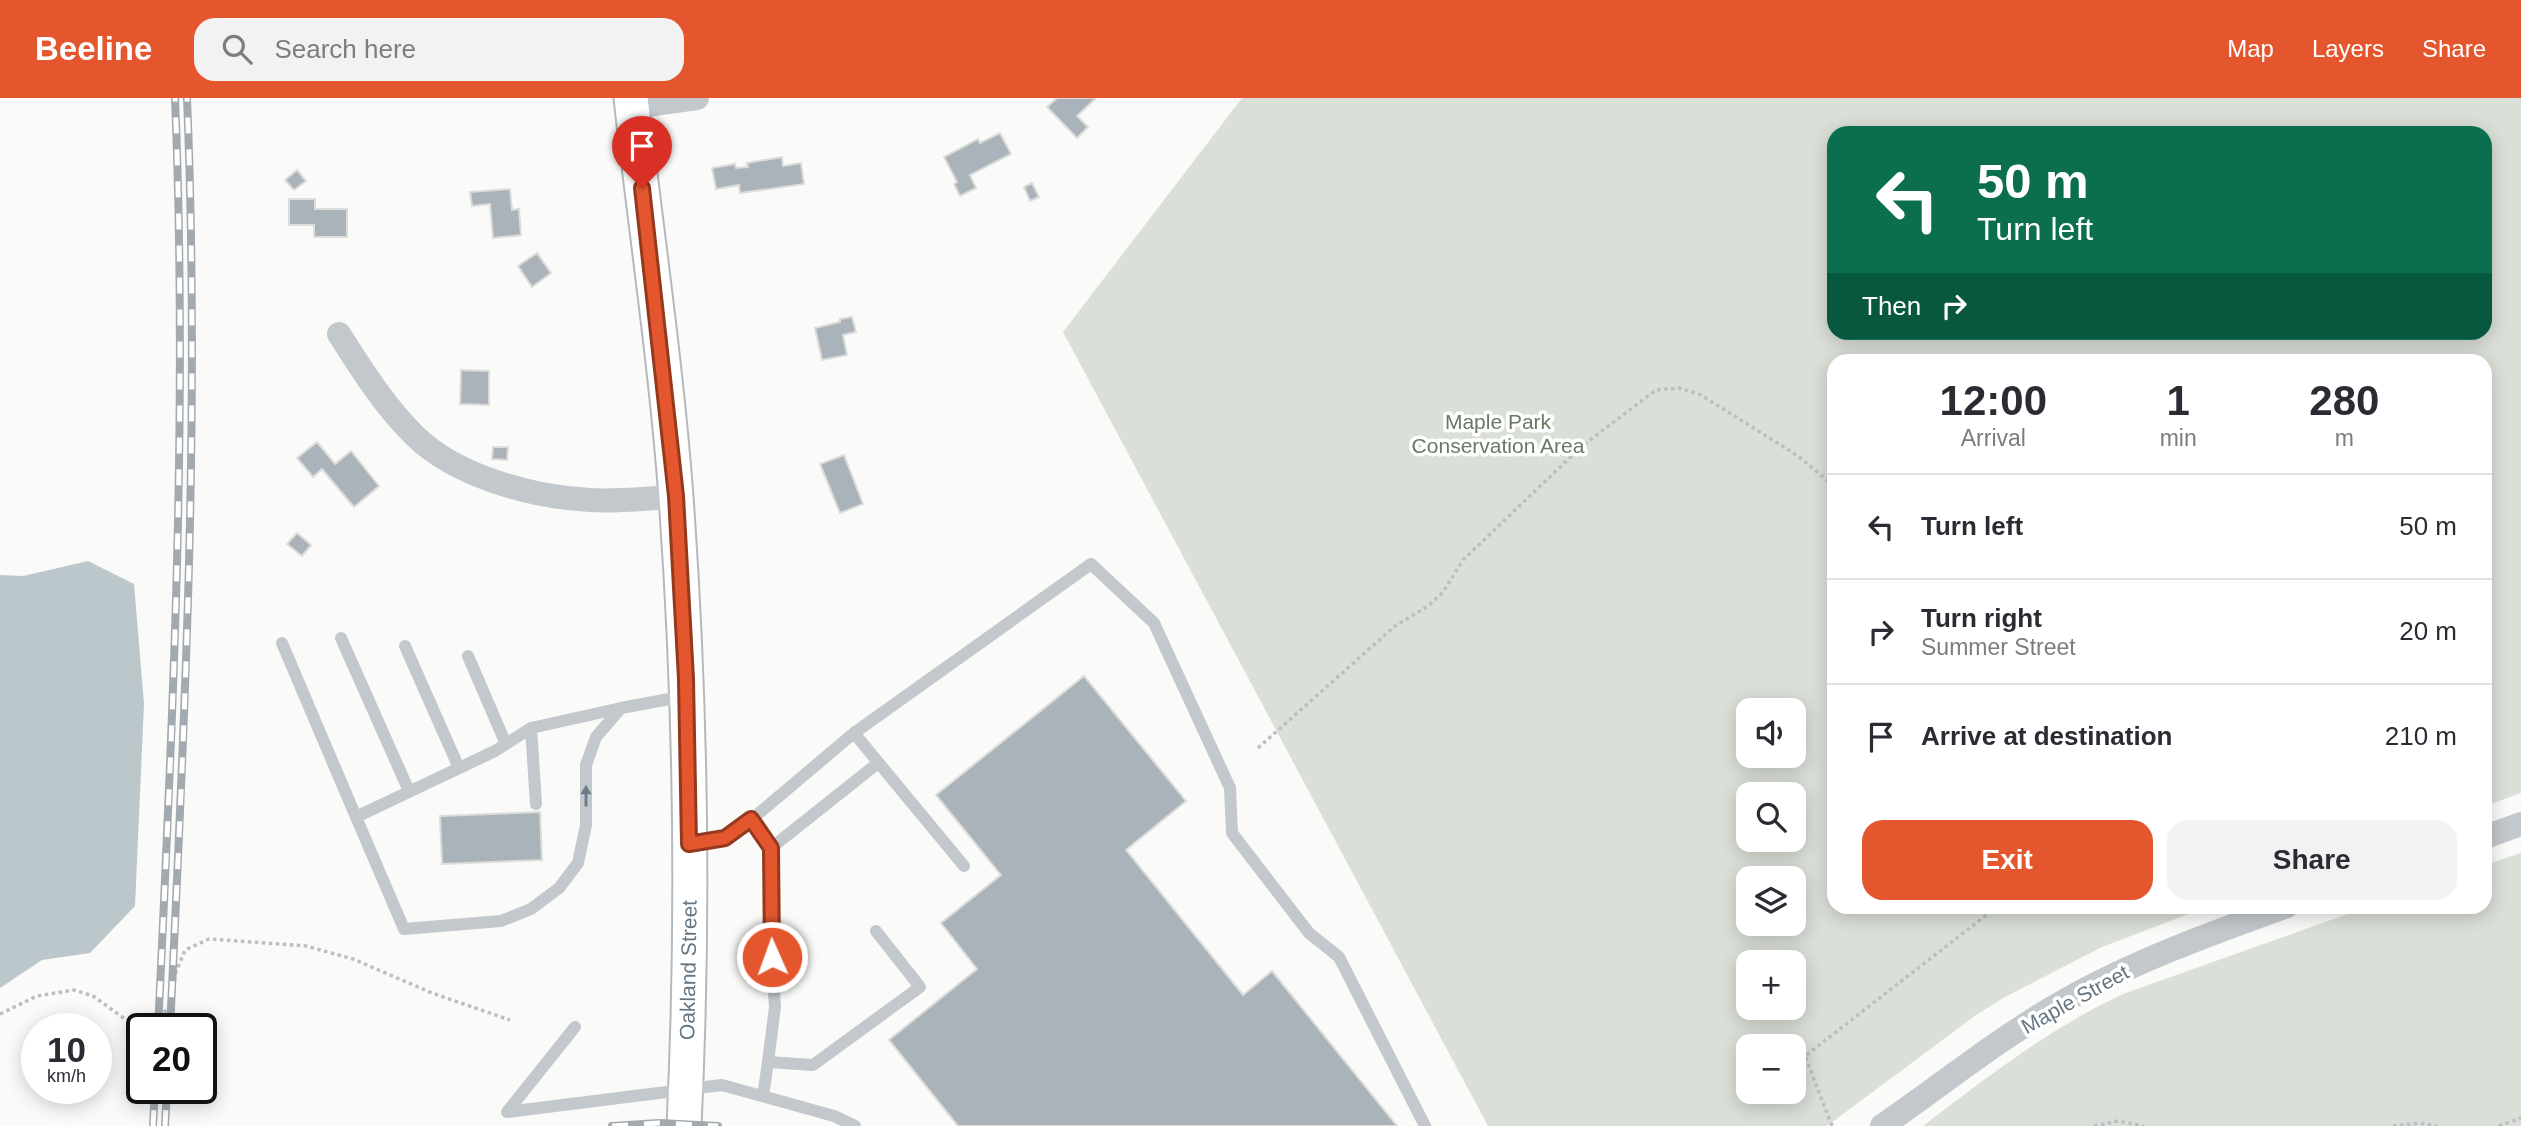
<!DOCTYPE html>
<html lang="en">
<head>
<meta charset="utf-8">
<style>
	:root { --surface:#fff; --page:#f2f2f3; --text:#2b2b33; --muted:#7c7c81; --line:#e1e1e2; --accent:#e4572e }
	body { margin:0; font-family:Arial,sans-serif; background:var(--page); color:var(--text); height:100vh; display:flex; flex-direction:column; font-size:26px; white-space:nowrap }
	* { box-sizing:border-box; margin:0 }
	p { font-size:23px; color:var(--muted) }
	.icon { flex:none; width:38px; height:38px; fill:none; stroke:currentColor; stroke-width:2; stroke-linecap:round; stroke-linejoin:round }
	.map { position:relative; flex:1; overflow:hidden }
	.drawer { position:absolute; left:1827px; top:256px; width:665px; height:560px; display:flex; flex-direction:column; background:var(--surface); border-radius:21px; box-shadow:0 4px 18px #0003 }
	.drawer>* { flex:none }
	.guide { position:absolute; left:1827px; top:28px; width:665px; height:214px; border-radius:21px; box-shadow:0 4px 18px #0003; background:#0b6e4f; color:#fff; overflow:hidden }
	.fabs { position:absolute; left:1736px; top:600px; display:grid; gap:14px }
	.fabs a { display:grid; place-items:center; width:70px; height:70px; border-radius:14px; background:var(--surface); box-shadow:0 4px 18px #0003; font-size:35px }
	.speed { position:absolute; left:21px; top:915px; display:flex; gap:14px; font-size:35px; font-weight:700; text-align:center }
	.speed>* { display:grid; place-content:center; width:91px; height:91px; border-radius:50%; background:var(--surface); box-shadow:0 4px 18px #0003; line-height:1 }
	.speed small { font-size:18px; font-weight:400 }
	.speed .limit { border:4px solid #111; border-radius:10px; background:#fff; color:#111 }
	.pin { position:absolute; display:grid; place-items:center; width:60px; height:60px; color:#fff; margin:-72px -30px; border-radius:50% 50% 50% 0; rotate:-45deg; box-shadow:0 0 7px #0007 }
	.pin .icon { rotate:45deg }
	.me { position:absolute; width:77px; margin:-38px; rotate:358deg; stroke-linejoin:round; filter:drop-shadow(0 0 5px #0008) }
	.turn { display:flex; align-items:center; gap:24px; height:147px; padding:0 35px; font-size:32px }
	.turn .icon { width:91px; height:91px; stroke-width:2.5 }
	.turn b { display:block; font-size:49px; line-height:60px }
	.then { display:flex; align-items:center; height:66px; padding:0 35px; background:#0003; gap:14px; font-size:26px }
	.eta { display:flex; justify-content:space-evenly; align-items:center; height:119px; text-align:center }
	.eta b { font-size:42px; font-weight:700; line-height:49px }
	.cta { display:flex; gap:14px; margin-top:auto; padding:14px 35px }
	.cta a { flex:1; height:80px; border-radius:21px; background:var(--accent); color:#fff; font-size:28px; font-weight:700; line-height:80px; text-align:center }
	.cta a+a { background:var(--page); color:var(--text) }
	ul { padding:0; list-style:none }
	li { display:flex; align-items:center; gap:21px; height:105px; padding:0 35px; border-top:2px solid var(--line) }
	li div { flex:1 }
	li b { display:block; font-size:26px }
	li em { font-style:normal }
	header { display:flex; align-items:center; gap:42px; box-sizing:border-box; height:98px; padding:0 35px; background:var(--accent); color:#fff }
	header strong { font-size:33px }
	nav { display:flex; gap:38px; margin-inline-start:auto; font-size:24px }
	.search { width:490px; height:63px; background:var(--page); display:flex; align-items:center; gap:18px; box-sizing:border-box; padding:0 24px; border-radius:21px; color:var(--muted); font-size:26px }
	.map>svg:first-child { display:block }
	.green { fill:#dadfd7; fill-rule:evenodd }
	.water { fill:#bbc7cb }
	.building { fill:#aab3b9; stroke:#dcdcda; stroke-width:2 }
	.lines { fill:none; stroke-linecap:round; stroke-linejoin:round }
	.secondary-casing { stroke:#b3babf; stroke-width:37 }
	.path { stroke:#bbbfc2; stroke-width:3.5; stroke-dasharray:3.5 3.5; stroke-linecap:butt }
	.lane { stroke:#c3c8cc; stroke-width:12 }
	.street { stroke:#c3c8cc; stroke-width:24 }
	.secondary { stroke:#fff; stroke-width:33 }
	.rail-casing { stroke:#a2aab0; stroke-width:8 }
	.rail { stroke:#fff; stroke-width:5; stroke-dasharray:16; stroke-linecap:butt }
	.oneway { fill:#6a7a87 }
	.route-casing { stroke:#94391e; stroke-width:18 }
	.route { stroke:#e4572e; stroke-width:12 }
	.labels { text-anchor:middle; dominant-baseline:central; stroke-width:7; stroke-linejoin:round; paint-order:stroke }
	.park-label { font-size:21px; fill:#687a64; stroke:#fff }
	.street-label { font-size:21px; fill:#657683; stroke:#fff }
</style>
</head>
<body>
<header>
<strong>Beeline</strong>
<div class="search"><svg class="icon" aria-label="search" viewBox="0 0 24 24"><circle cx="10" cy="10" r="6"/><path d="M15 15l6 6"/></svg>Search here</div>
<nav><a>Map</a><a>Layers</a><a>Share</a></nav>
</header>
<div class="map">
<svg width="2521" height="1028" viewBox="0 0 2521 1028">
	<rect width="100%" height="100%" fill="#fafaf8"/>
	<path class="green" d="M 1242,0 L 2521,0 L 2521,695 L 2485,708 L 2485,262 L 1834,262 L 1834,808 L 2207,809 L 2102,849 L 2003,900 L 1976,917 L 1827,1028 L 1488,1028 L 1063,234 ZM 1834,35 L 2485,35 L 2485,234 L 1834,234 ZM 1748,612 L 1794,612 L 1794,658 L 1748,658 ZM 1748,696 L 1794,696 L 1794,742 L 1748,742 ZM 1748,780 L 1794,780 L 1794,826 L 1748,826 ZM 1748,864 L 1794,864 L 1794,910 L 1748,910 ZM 1748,948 L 1794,948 L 1794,994 L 1748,994 Z
		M 2521,755 L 2521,1028 L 1923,1028 C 1987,979 2050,930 2123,896 L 2367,809 L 2485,808 L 2485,767 Z"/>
	<path class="water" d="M 88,463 L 134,486 L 144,606 L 135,808 L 90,855 L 42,862 L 0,890 L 0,477 L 23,478 Z"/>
	<path class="building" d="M 1057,0 L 1096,0 L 1077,18 L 1088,29 L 1077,40 L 1047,9 Z
		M 1000,35 L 1011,56 L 970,77 L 976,90 L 960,98 L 954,86 L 957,84 L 944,59 L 978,41 L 980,45 Z
		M 782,59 L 783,68 L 801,65 L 804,86 L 740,95 L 739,87 L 716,91 L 712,70 L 735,66 L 736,70 L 748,69 L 747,65 Z
		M 297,72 L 306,83 L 294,92 L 285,82 Z
		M 1032,85 L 1039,99 L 1030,103 L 1024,89 Z
		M 510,91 L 512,112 L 519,111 L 521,137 L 493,140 L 490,106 L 472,108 L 470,94 Z
		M 289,101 L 315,101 L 315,111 L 347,111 L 347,139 L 314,139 L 314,127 L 289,127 Z
		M 537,155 L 551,175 L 532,189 L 518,168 Z
		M 852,219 L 856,234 L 843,237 L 847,257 L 822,262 L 815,230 L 840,224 L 840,221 Z
		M 461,272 L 489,273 L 489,307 L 460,306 Z
		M 317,344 L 335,366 L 351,353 L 379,388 L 354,409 L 322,371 L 313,379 L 297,360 Z
		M 493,349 L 508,349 L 507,362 L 492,361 Z
		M 844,357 L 863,406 L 840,415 L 820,366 Z
		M 297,435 L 311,447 L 302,458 L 287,446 Z
		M 1084,578 L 1186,703 L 1126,752 L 1243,897 L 1272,873 L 1397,1028 L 958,1028 L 889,942 L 977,871 L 941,825 L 1001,777 L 936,697 Z
		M 540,714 L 542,762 L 442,766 L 440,718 Z
		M 201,954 L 211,954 L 210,980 L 201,979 Z"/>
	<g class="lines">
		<defs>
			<path id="secondary" d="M 631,0 C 646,133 666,266 676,399 C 691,608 694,819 684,1028"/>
		</defs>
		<use href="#secondary" class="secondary-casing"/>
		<path class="path" d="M 1258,650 L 1395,528 L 1428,508 L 1443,494 L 1463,462 L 1582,348 L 1656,292 L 1679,290 L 1701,297 L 1798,358 L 1834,388
			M 0,916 L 37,898 L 74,892 L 93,898 L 125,921 L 149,927 L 170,909 L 176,874 L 185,852 L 209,841 L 306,848 L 353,861 L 432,895 L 510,922
			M 1832,1028 L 1805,958 L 1998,808
			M 2094,1028 L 2118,1023 L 2144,1028
			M 2393,1028 L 2420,1025 L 2437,1028
			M 2499,1028 L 2521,1020"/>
		<path class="lane" d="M 341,540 L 409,693
			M 282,545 L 356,719
			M 405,548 L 459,670
			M 468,558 L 506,646
			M 621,610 L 596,639 L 586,667 L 586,727 L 578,765 L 559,790 L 531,811 L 501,823 L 404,831 L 356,719 L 495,653 L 531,630 L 621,610 L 686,598
			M 531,630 L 536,706
			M 854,635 L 964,768
			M 752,721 L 771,750 L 770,834 L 775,909 L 768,964
			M 692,745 L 725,740 L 752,721 L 854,635 L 1091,466 L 1154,525 L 1230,690 L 1232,735 L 1309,835 L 1339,859 L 1425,1028
			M 771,750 L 878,665
			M 575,929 L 507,1014 L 722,987 L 834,1018 L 855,1028
			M 763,998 L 768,964 L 813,967 L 920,889 L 876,833"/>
		<path class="street" d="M 632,9 L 697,0
			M 339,236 C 362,272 385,309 416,339 C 458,379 533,399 590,402 C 618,404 647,400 676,399
			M 2485,739 L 2521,726
			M 1882,1028 C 1940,988 1996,943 2057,907 C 2129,865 2209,836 2287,808"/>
		<use href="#secondary" class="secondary"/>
		<defs>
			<path id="rail" d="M 158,931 C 173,621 188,310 175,0
				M 170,931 C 185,621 200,310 187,0
				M 153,1028 L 155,990
				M 165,1028 L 167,990
				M 612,1028 L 659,1025 L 718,1028"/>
		</defs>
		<use href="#rail" class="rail-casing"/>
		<use href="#rail" class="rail"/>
	</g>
	<defs><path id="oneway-solid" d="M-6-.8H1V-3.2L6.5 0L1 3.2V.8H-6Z" transform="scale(1.75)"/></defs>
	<use class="oneway" href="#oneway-solid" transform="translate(586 698) rotate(-90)"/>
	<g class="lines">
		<defs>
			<path id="route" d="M 642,90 L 676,398 L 686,581 L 689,746 L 725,740 L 751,721 L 771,750 L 772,859"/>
		</defs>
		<use href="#route" class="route-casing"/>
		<use href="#route" class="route"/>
	</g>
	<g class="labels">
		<g class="park-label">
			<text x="1498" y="323">Maple Park<tspan x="1498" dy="24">Conservation Area</tspan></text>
		</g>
		<g class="street-label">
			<text transform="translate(688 872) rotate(-89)">Oakland Street</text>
			<text transform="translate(2075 901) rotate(-29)">Maple Street</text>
		</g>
	</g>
</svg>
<div class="fabs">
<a><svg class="icon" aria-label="sound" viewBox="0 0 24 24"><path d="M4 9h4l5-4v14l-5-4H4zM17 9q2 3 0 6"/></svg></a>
<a><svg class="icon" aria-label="search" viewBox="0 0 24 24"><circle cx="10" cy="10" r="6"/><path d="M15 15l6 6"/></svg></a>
<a><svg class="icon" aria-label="layers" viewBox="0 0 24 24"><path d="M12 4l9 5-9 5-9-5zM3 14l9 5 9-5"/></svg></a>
<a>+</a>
<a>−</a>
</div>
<div class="speed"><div>10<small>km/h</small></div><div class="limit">20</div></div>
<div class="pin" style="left:642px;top:90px;background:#d93025"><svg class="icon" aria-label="arrive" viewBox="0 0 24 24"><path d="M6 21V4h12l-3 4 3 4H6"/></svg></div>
<svg class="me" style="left:772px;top:859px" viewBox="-20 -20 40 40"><circle r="17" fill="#e4572e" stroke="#fff" stroke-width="3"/><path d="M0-11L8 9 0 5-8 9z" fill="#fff"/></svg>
<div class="guide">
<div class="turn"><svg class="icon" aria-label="left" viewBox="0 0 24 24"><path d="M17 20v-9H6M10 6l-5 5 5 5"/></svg><div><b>50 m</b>Turn left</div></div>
<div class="then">Then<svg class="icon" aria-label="right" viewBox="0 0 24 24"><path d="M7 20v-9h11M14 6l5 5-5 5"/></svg></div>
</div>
<section class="drawer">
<div class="eta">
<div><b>12:00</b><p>Arrival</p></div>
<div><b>1</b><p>min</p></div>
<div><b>280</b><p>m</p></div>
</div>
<ul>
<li><svg class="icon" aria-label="left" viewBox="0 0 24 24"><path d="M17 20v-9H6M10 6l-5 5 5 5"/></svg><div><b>Turn left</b></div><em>50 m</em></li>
<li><svg class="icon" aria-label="right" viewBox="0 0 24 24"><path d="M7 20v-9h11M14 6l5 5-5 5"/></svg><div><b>Turn right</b><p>Summer Street</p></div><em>20 m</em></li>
<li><svg class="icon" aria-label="arrive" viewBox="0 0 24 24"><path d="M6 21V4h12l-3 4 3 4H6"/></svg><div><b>Arrive at destination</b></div><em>210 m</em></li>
</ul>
<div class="cta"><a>Exit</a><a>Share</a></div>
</section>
</div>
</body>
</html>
